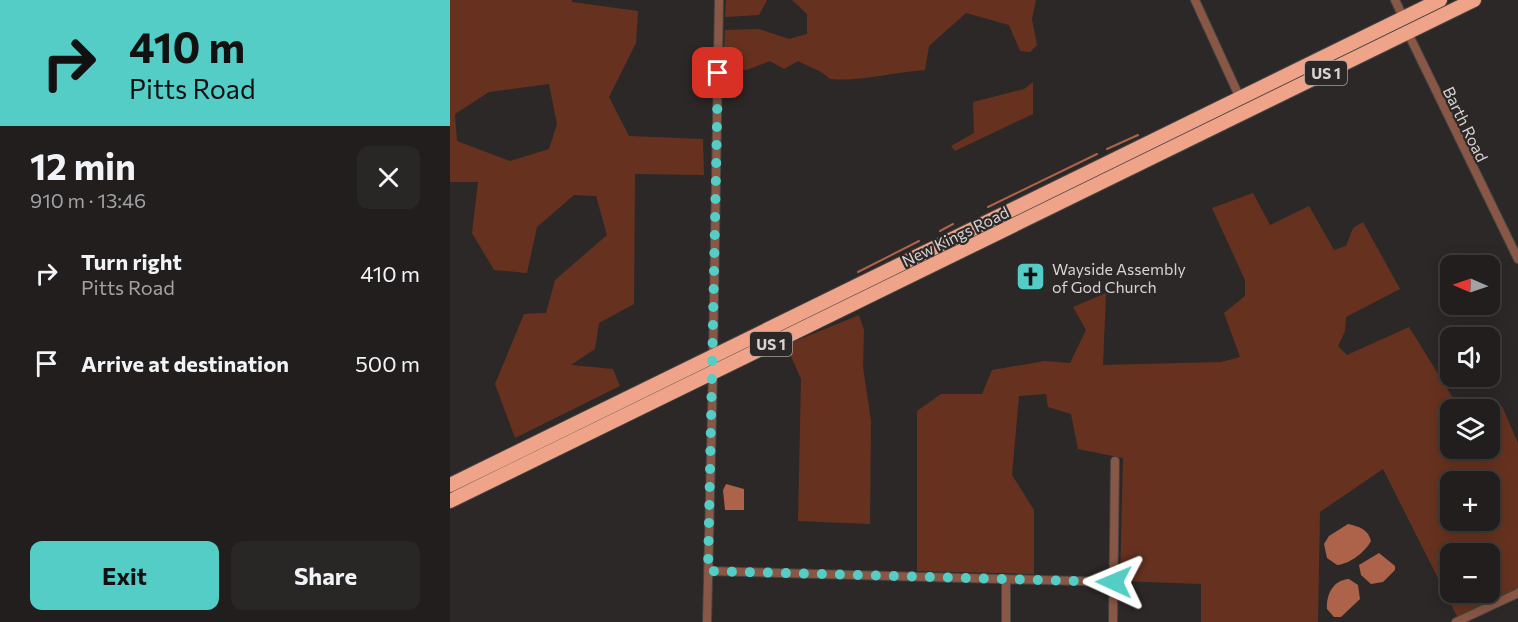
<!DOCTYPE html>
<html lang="en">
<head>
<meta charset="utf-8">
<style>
	:root { --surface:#211e1d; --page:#292726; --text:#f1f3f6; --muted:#a2a2a4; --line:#3e3c3b; --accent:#54cdc7 }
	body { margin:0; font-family:Commissioner,sans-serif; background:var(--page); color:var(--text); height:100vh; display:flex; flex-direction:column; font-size:22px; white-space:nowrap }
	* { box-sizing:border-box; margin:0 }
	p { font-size:20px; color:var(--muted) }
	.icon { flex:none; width:33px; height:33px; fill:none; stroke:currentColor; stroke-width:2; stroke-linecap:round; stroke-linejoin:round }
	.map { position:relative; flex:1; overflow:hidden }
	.panel { display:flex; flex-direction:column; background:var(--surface); width:450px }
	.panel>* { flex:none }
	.banner { background:#54cdc7; color:#111; overflow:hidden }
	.needle { width:39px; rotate:272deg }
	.fabs { position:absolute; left:990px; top:255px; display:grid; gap:12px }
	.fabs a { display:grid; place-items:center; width:60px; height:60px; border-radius:12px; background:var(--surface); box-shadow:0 3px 15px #0003,0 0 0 2px var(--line); font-size:30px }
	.pin { position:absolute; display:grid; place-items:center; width:51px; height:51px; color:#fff; margin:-26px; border-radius:12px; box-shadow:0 3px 9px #0006 }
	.me { position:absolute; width:66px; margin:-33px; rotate:271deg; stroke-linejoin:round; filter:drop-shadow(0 0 4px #0008) }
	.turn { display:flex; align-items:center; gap:21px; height:126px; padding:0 30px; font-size:27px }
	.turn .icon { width:78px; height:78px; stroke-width:2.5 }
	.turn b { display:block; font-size:42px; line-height:51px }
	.round { display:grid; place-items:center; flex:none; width:63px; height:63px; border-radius:12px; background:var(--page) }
	.overview { display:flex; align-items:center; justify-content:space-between; height:102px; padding:0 30px }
	h1 { font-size:36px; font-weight:700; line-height:45px }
	.cta { display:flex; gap:12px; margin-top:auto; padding:12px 30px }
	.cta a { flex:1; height:69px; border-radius:12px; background:var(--accent); color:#111; font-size:24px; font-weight:700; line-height:69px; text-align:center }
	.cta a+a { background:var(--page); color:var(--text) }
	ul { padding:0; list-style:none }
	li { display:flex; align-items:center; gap:18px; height:90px; padding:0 30px }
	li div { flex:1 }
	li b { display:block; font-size:22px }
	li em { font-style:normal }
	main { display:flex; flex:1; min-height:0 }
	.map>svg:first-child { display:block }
	.green { fill:#66321f; fill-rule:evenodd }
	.water { fill:#ac6349 }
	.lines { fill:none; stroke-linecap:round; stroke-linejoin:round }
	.stream { stroke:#ac6349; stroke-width:2 }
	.street-casing { stroke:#474342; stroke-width:10 }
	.highway-casing { stroke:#474342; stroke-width:16 }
	.street { stroke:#895745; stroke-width:8 }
	.highway { stroke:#efa489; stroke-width:14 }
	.route { stroke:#54cdc7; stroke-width:10; stroke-dasharray:0 18 }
	.labels { text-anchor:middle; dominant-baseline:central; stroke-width:4.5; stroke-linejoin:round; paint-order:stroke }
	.shield { fill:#2c2827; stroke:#a3a09f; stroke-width:1.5 }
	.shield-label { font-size:15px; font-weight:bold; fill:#d6d3d2 }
	.street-label { font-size:16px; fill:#d6d3d2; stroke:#2c2827 }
	.poi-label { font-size:16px; fill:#d6d3d2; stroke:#2c2827; text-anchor:start }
</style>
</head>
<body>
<main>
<section class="panel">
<div class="banner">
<div class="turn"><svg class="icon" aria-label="right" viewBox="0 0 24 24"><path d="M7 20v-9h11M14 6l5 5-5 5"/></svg><div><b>410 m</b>Pitts Road</div></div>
</div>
<div class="overview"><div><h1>12 min</h1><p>910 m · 13:46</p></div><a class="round"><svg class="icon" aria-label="close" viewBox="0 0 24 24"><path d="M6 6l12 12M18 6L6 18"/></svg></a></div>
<ul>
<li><svg class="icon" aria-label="right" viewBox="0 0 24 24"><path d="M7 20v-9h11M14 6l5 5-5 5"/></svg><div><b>Turn right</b><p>Pitts Road</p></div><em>410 m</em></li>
<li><svg class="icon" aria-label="arrive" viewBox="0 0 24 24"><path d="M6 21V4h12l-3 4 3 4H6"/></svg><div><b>Arrive at destination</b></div><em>500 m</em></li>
</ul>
<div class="cta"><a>Exit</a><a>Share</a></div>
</section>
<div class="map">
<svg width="1068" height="622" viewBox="0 0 1068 622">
	<rect width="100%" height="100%" fill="#2c2827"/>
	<path class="green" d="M 0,0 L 122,0 L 122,2 L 188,11 L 186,43 L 159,97 L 179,136 L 253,139 L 254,175 L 185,174 L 184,304 L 149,323 L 145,349 L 121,365 L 163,369 L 170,386 L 65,438 L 45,384 L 74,314 L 96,313 L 105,280 L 157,235 L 146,196 L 124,195 L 87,227 L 77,273 L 44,270 L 22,233 L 28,182 L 0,182 ZM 99,84 L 107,124 L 99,149 L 60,161 L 7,141 L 5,114 L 39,92 Z
		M 276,0 L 317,0 L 309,15 L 275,17 Z
		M 342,0 L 586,0 L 582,19 L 587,45 L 580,52 L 570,51 L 559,25 L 516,13 L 479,46 L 475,70 C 443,72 411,82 380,79 C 370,69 360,68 348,61 L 334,69 L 320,61 L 297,70 L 273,69 L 275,30 L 309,29 L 339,39 L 357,34 L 357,14 Z
		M 583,82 L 583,114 L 505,151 L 501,146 L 524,133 L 523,102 L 574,89 Z
		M 803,193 L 820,225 L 859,206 L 884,250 L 896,246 L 903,228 L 913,222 L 950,289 L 896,317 L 895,331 L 888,346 L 897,355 L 959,327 L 1010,409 L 1000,410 L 1000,448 L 1040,448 L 1039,409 L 1052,406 L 1068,443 L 1068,590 L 1008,618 L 933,469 L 870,512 L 868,622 L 751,622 L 751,584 L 670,581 L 673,458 L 628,449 L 621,414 L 598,407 L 596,394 L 569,396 L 562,475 L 584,510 L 584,574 L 467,571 L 467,411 L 491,394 L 532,394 L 542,370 L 595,361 L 620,363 L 636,330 L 623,307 L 656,293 L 653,365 L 771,362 L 790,357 L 774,313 L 795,296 L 795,280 L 762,208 ZM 1000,482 L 1040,482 L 1040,520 L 1000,520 ZM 1000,554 L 1040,554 L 1040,592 L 1000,592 Z
		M 409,315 L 414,330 L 413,367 L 421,421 L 420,524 L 348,521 L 351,379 L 336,345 Z"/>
	<path class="water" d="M 276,484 L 294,489 L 294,510 L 275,510 L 273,490 Z
		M 898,524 C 910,527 918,529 921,541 C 915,552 900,564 887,565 L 877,558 L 874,544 L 879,536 Z
		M 929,553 L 945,566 L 945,570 L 933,582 L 921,584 L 911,575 L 909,565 Z
		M 899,579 L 908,585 L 910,599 L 891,617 L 884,617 L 877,609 C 876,595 883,580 899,579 Z"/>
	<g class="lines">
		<path class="stream" d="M 657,149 L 688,135
			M 538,207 L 647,154
			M 490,231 L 503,224
			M 408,272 L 469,241"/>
		<defs>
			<path id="street" d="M 745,0 L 790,98
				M 945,0 L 954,19
				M 957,31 L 1068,259
				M 263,358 L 269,0
				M 258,571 L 664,582
				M 257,622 L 263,370
				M 556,622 L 556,579
				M 663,622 L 665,461
				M 1006,622 L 1068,593"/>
			<path id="highway" d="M 0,485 L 990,0
				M 0,501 L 1024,0"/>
		</defs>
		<use href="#street" class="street-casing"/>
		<use href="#highway" class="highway-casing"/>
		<use href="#street" class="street"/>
		<use href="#highway" class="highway"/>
	</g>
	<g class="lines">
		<path class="route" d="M 268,73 L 258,571 L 664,582"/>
	</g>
	<defs>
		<symbol id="church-square" viewBox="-11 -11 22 22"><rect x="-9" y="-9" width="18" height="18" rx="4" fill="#54cdc7" stroke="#2c2827"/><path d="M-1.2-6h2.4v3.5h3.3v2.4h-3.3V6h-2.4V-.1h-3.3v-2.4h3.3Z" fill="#111"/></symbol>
	</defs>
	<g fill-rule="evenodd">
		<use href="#church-square" x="564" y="260" width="33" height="33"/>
	</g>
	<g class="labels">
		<g class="shield">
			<rect x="855" y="61" width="42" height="24" rx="4.5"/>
			<rect x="300" y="332" width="42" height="24" rx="4.5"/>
		</g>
		<g class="shield-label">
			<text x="876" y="73">US 1</text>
			<text x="321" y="344">US 1</text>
		</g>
		<g class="street-label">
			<text transform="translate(1016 124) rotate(64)">Barth Road</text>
			<text transform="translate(505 236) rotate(-26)">New Kings Road</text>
		</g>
		<g class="poi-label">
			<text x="602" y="268">Wayside Assembly<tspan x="602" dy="18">of God Church</tspan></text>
		</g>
	</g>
</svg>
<div class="fabs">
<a><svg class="needle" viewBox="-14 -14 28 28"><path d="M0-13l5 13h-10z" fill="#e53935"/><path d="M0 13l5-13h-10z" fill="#a2a2a4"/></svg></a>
<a><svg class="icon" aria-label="sound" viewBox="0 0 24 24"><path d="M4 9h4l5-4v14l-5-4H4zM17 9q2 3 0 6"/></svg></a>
<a><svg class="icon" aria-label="layers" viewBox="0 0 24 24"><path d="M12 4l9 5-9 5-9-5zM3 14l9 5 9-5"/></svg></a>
<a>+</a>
<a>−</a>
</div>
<div class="pin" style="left:268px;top:73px;background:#d93025"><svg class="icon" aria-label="arrive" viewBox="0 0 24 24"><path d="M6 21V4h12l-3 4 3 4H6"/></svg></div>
<svg class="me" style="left:664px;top:582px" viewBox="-20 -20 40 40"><path d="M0-17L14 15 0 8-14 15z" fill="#54cdc7" stroke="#fff" stroke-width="4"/></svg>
</div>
</main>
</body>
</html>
